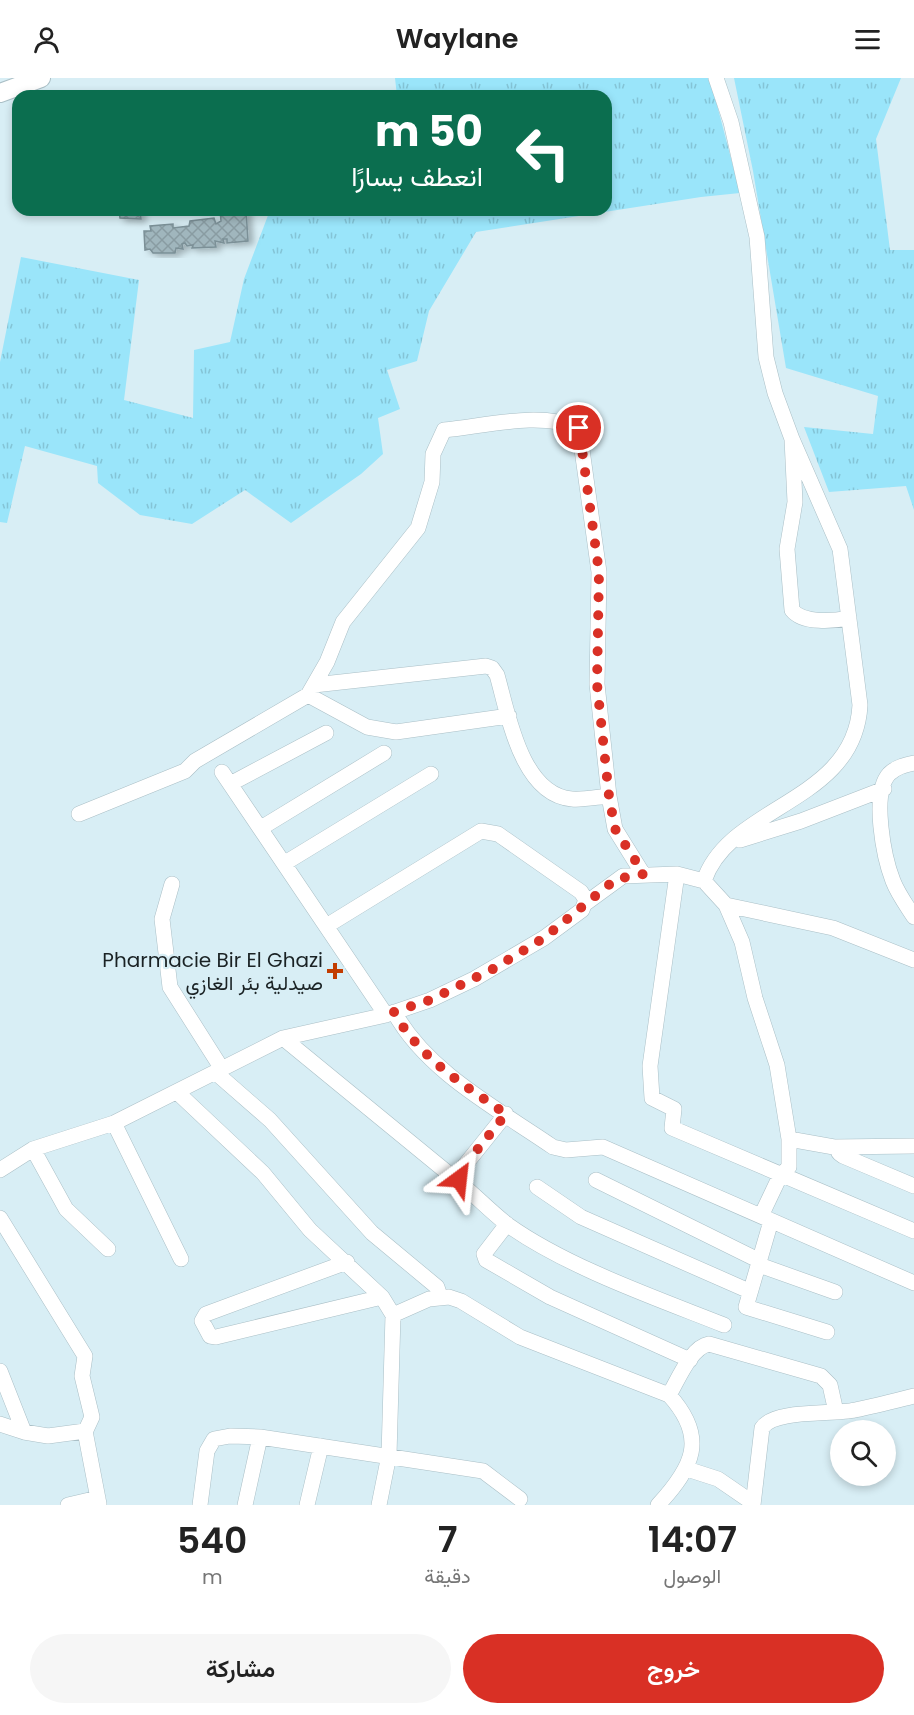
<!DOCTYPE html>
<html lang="ar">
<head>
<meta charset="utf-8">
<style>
	:root { --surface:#fff; --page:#f6f6f6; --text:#222; --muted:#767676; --accent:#d93025 }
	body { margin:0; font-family:Poppins,Vazirmatn,sans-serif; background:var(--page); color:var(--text); direction:rtl; height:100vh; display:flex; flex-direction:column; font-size:22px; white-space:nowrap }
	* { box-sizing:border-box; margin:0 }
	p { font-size:20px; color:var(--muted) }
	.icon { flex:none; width:33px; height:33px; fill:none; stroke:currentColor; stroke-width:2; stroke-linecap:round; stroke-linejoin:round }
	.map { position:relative; height:1427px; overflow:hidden; direction:ltr }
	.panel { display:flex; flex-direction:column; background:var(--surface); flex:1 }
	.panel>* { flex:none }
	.guide { position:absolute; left:12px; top:12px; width:600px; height:126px; border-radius:18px; box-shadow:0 3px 9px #0003; direction:rtl; background:#0b6e4f; color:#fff; overflow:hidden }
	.fabs { position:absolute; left:830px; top:1342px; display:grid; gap:12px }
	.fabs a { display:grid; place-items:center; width:66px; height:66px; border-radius:50%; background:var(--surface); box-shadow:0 3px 9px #0003; font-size:30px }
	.pin { position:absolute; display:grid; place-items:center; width:51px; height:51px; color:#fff; margin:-26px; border:3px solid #fff; border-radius:50%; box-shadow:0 2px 6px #0007 }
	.me { position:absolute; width:66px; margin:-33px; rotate:30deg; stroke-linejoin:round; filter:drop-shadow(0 0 4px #0008) }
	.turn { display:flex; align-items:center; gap:21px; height:126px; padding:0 30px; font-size:27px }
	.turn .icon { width:78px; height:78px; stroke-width:2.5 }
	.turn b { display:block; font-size:42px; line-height:51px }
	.eta { display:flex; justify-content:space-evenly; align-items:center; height:102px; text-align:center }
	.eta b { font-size:36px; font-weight:600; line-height:42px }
	.cta { display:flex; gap:12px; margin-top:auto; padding:12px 30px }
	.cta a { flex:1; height:69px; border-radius:36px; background:var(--accent); color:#fff; font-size:24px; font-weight:600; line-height:69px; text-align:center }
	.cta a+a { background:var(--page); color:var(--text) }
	header { display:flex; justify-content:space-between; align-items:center; height:78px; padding:0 30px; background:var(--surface); font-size:27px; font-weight:600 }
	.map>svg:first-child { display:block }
	.grass { fill:url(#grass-tufts) }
	.building { fill:url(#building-cross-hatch); stroke:#7b9097; stroke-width:1.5; filter:url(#shadow) }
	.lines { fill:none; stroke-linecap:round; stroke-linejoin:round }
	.minor-casing { stroke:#aabfc6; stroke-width:16 }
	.major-casing { stroke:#aabfc6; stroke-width:20 }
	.minor { stroke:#fff; stroke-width:15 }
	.major { stroke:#fff; stroke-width:18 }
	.route { stroke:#d93025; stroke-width:10; stroke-dasharray:0 18 }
	.poi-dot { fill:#c23c00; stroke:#d8eef5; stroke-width:2 }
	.labels { text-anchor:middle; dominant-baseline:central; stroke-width:4.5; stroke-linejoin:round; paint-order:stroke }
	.poi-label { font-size:20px; fill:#1a2224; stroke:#d8eef5; text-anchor:end }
</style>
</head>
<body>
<header><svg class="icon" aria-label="menu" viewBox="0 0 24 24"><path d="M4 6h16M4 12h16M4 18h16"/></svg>Waylane<svg class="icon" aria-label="person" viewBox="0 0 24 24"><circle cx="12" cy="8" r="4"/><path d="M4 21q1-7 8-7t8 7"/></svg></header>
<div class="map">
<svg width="914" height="1427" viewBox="0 0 914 1427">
	<defs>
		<pattern id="grass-tufts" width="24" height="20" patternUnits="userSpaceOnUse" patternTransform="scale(1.5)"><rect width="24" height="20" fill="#9ae5fa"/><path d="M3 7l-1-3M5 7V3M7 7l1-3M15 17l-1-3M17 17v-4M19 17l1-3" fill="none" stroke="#84c4d6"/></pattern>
		<pattern id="building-cross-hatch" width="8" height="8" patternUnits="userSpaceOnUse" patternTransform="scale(1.5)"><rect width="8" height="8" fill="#a0b6bd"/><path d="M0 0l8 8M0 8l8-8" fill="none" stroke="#899ca2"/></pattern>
		<filter id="shadow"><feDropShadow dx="5" dy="3" stdDeviation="3" flood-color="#0004"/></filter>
	</defs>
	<rect width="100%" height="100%" fill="#d8eef5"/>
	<path class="grass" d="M 395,0 L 710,0 L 740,115 L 701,119 L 476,154 L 429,233 L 417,283 L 387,292 L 400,331 L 378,340 L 383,376 L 361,396 L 291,445 L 245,412 L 192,446 L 140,437 L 98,405 L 97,388 L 25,368 L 7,445 L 0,444 L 0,284 L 21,179 L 139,202 L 124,322 L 193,340 L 194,272 L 230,264 L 244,201 L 270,132 L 606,132 L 606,18 L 397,18 Z
		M 734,0 L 901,0 L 876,61 L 890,172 L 914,172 L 914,432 L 906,408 L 829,414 L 804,349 L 873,356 L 878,318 L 786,290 L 753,93 Z"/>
	<path class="building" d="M 119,132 L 140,132 L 141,141 L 120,140 Z
		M 220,132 L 246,132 L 248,163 L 227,165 L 227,161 L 223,161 L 224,165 L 215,163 L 216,169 L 192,170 L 193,167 L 187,168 L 185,165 L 182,166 L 183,171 L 176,170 L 175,175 L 153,175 L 150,171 L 145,172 L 144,153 L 151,153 L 150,148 L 173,146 L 173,150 L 189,148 L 190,143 L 214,140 L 216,146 L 221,143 Z"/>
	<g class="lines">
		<defs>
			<path id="minor" d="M 716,0 L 731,44 L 757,159 L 766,279 L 775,315 L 792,361 L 795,424 L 787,471 L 792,532 C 803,546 834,543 849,540
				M 314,607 L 486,588 L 492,590 L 497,597 C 508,635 521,717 572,721 C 583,722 597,719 609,718
				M 308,617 L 367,649 L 396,654 L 509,638
				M 914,685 C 905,687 896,689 889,696 C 871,716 884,780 893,803 C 898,816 907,828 914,839
				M 222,694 L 386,937
				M 230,706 L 326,655
				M 79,736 L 185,693 L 195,683 L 308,617 L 327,584 L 343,544 L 418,450 L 432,404 L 433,376 L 444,352 C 486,348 539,333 579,350 L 599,494 L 597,606 L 609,718 L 615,751 L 643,796
				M 261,750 L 384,675
				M 740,762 L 801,743 L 884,711
				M 285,785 L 431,696
				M 677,796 L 650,988 L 652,1020 L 674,1031 L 672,1050 L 914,1153
				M 172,806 L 162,841 L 170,909 L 222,991
				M 586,825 L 623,798 L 677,796 L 704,803
				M 726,827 L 833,850 L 914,882
				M 394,934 C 427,994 498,1031 553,1069 L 566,1072 L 603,1069 L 914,1205
				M 283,960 L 460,1105
				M 215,994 L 270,1042 L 372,1155 L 437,1209 L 440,1218
				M 178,1015 L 263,1095 L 310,1152 L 382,1219 L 393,1237 L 429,1221 L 449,1219 L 461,1223 L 520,1259 L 669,1317 C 708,1360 693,1389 658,1427
				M 506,1036 L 461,1092 L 460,1105 C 476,1118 491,1134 508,1147 C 567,1189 656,1220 724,1247
				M 114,1045 L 181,1181
				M 789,1061 L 834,1069 L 914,1068
				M 840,1069 L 839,1075 L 843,1078 L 914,1108
				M 33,1071 L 66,1131 L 108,1171
				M 0,1092 L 33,1071 L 114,1045 L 283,960 L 386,937 L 430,922 L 474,901 L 544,860 L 582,832 L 586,822 L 581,814 L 498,756 L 481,753 L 328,847
				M 596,1102 L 760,1183
				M 537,1109 L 581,1139 L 749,1213
				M 761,1138 L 780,1098 L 789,1089 L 789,1061 L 777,987 L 755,920 L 742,864 L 726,827 L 704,803 C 729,727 855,725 860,627 L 840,471 L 792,361
				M 0,1140 L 85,1278 L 82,1298 L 92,1339 L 85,1354
				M 771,1143 L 746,1229 L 827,1254
				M 507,1146 L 484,1176 L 486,1182 L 550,1219 L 690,1282
				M 347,1184 L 206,1236 L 202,1243 L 210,1258 L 216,1259 L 382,1219
				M 759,1187 L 835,1214
				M 0,1293 L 24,1354 L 0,1346
				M 669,1317 C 678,1302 691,1269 709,1266 L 821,1298 L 830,1307 L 836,1334
				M 24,1354 L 48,1358 L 85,1353 L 99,1426
				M 687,1391 L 718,1401 L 753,1425
				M 68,1427 L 98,1420
				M 200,1427 L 207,1373 L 214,1361 L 230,1358 L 260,1359 L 483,1393 L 520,1421
				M 245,1427 L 260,1359
				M 307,1427 L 321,1368
				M 379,1427 L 389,1377 L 393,1237
				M 753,1427 L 762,1350 C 774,1331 833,1337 855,1332 C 875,1328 894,1323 914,1318"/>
			<path id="major" d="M 0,15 L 41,0"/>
		</defs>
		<use href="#minor" class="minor-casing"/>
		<use href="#major" class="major-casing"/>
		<use href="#minor" class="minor"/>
		<use href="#major" class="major"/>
	</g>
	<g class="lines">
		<path class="route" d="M 459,1101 L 461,1092 L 506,1036 C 464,1007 419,980 394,934 L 430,922 L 493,891 L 544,860 L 616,801 L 644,796 L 615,751 L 609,718 L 597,606 L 599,494 L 579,350"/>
	</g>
	<path class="poi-dot" d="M332 884h6v6h6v6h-6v6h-6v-6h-6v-6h6z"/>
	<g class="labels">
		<g class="poi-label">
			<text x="323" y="882">Pharmacie Bir El Ghazi<tspan x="323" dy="23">صيدلية بئر الغازي</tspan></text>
		</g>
	</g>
</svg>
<div class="fabs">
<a><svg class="icon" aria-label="search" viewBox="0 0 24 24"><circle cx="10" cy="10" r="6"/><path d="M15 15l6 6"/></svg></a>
</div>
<div class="pin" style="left:579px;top:350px;background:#d93025"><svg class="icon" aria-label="arrive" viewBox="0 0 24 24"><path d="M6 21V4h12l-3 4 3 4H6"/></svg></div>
<svg class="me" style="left:459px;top:1101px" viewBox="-20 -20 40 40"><path d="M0-17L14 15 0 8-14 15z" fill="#d93025" stroke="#fff" stroke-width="4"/></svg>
<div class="guide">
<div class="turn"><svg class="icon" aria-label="left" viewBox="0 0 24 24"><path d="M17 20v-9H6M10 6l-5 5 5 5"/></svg><div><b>50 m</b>انعطف يسارًا</div></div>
</div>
</div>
<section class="panel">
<div class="eta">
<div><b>14:07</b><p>الوصول</p></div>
<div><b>7</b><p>دقيقة</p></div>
<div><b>540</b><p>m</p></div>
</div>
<div class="cta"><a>خروج</a><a>مشاركة</a></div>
</section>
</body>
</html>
